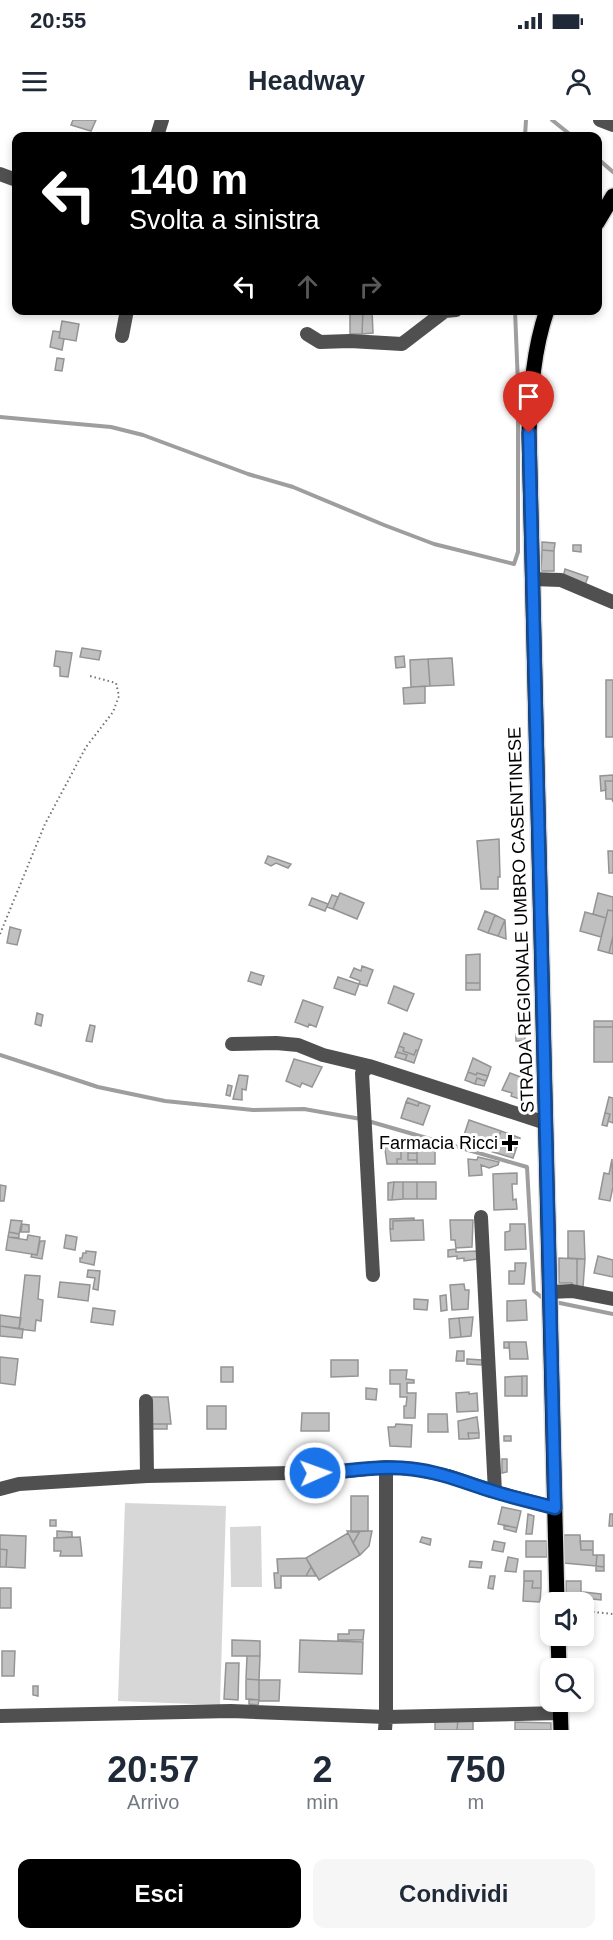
<!DOCTYPE html>
<html lang="it">
<head>
<meta charset="utf-8">
<style>
	:root { --surface:#fff; --page:#f6f6f7; --text:#1f2937; --muted:#747a83; --accent:#000 }
	body { margin:0; font-family:Arial,sans-serif; background:var(--page); color:var(--text); height:100vh; display:flex; flex-direction:column; font-size:22px; white-space:nowrap }
	* { box-sizing:border-box; margin:0 }
	p { font-size:20px; color:var(--muted) }
	.icon { flex:none; width:33px; height:33px; fill:none; stroke:currentColor; stroke-width:2; stroke-linecap:round; stroke-linejoin:round }
	.map { position:relative; height:1610px; overflow:hidden }
	.panel { display:flex; flex-direction:column; background:var(--surface); flex:1 }
	.panel>* { flex:none }
	.guide { position:absolute; left:12px; top:12px; width:590px; height:183px; border-radius:12px; box-shadow:0 3px 9px #0003; background:#000; color:#fff; overflow:hidden }
	.buttons { position:absolute; left:540px; top:1472px; display:grid; gap:12px }
	.buttons a { display:grid; place-items:center; width:54px; height:54px; border-radius:12px; background:var(--surface); box-shadow:0 3px 9px #0003; font-size:30px }
	.pin { position:absolute; display:grid; place-items:center; width:51px; height:51px; color:#fff; margin:-62px -26px; border-radius:50% 50% 50% 0; rotate:-45deg; box-shadow:0 0 6px #0007 }
	.pin .icon { rotate:45deg }
	.me { position:absolute; width:66px; margin:-33px; rotate:88deg; stroke-linejoin:round; filter:drop-shadow(0 0 4px #0008) }
	.turn { display:flex; align-items:center; gap:21px; height:126px; padding:0 18px; font-size:27px }
	.turn .icon { width:78px; height:78px; stroke-width:2.5 }
	.turn b { display:block; font-size:42px; line-height:51px }
	.lanes { display:flex; align-items:center; height:57px; padding:0 18px; background:#0003; justify-content:center; gap:30px; direction:ltr }
	.lanes .off { opacity:.35 }
	.eta { display:flex; justify-content:space-evenly; align-items:center; height:102px; text-align:center }
	.eta b { font-size:36px; font-weight:600; line-height:42px }
	.primary-button { display:flex; gap:12px; margin-top:auto; padding:12px 18px }
	.primary-button a { flex:1; height:69px; border-radius:12px; background:var(--accent); color:#fff; font-size:24px; font-weight:600; line-height:69px; text-align:center }
	.primary-button a+a { background:var(--page); color:var(--text) }
	.status { display:flex; justify-content:space-between; align-items:center; height:42px; padding:0 30px; background:var(--surface); direction:ltr }
	.status svg { height:16px; fill:currentColor }
	header { display:flex; justify-content:space-between; align-items:center; height:78px; padding:0 18px; background:var(--surface); font-size:27px; font-weight:600 }
	.map>svg:first-child { display:block }
	.green { fill:#d7d7d7 }
	.lines { fill:none; stroke-linecap:round; stroke-linejoin:round }
	.stream { stroke:#9e9e9e; stroke-width:4 }
	.building { fill:#c0c0c0; stroke:#949494; stroke-width:1.5 }
	.major-casing { stroke:#dbdbdb; stroke-width:18 }
	.path { stroke:#727272; stroke-width:2; stroke-dasharray:1.5 3; stroke-linecap:butt }
	.minor { stroke:#505050; stroke-width:14 }
	.major { stroke:#000; stroke-width:15 }
	.route-casing { stroke:#114b97; stroke-width:15 }
	.route { stroke:#1a73e8; stroke-width:10 }
	.poi-dot { fill:#000; stroke:#fff; stroke-width:2 }
	.labels { text-anchor:middle; dominant-baseline:central; stroke-width:6; stroke-linejoin:round; paint-order:stroke }
	.street-label { font-size:18px; fill:#000; stroke:#fff }
	.poi-label { font-size:18px; fill:#000; stroke:#fff; text-anchor:end }
</style>
</head>
<body>
<div class="status"><b>20:55</b><svg viewBox="0 0 49 12"><path d="M0 12V9h3v3zM5 12V6h3v6zM10 12V3h3v9zM15 12V0h3v12zM26 1h20v11H26zM47 4h2v5h-2z"/></svg></div>
<header><svg class="icon" aria-label="menu" viewBox="0 0 24 24"><path d="M4 6h16M4 12h16M4 18h16"/></svg>Headway<svg class="icon" aria-label="person" viewBox="0 0 24 24"><circle cx="12" cy="8" r="4"/><path d="M4 21q1-7 8-7t8 7"/></svg></header>
<div class="map">
<svg width="613" height="1610" viewBox="0 0 613 1610">
	<rect width="100%" height="100%" fill="#fff"/>
	<path class="green" d="M 125,1383 L 226,1386 L 220,1585 L 118,1581 Z
		M 261,1406 L 262,1467 L 231,1467 L 230,1407 Z"/>
	<g class="lines">
		<path class="stream" d="M 552,0 L 572,16
			M 525,16 L 526,0
			M 597,38 L 613,52
			M 0,297 L 111,307 L 143,315 L 248,354 L 293,367 L 384,405 L 434,424 L 514,444 L 518,432 L 518,265 L 515,190
			M 0,935 L 98,967 L 165,981 L 253,990 L 304,989 L 361,999
			M 368,1001 L 527,1047 L 534,1171 L 545,1180
			M 555,1182 L 613,1194"/>
	</g>
	<path class="building" d="M 73,0 L 96,0 L 91,11 L 71,5 Z
		M 350,190 L 363,190 L 362,214 L 350,214 Z
		M 363,190 L 372,190 L 373,213 L 362,214 Z
		M 62,201 L 79,204 L 76,221 L 59,218 Z
		M 53,211 L 60,212 L 59,218 L 64,219 L 62,230 L 50,227 Z
		M 57,238 L 64,239 L 62,251 L 55,250 Z
		M 542,422 L 555,423 L 554,431 L 542,430 Z
		M 573,425 L 581,425 L 581,432 L 573,431 Z
		M 542,430 L 554,431 L 554,451 L 541,451 Z
		M 565,449 L 588,457 L 585,465 L 563,458 Z
		M 82,528 L 101,531 L 99,540 L 80,537 Z
		M 56,531 L 72,533 L 68,557 L 60,556 L 60,547 L 54,546 Z
		M 404,536 L 405,547 L 396,548 L 395,537 Z
		M 452,538 L 454,565 L 430,566 L 428,539 Z
		M 428,539 L 430,566 L 411,567 L 410,540 Z
		M 606,560 L 613,560 L 613,617 L 606,617 Z
		M 425,566 L 425,583 L 404,584 L 403,568 Z
		M 613,655 L 613,661 L 605,661 L 606,670 L 601,671 L 600,656 Z
		M 605,661 L 613,661 L 613,682 L 612,679 L 606,679 Z
		M 499,719 L 500,757 L 498,757 L 498,769 L 481,769 L 477,721 Z
		M 608,731 L 613,731 L 613,753 L 609,753 Z
		M 268,736 L 291,744 L 288,748 L 276,743 L 271,746 L 265,743 Z
		M 340,773 L 364,783 L 357,799 L 333,789 Z
		M 598,773 L 613,777 L 613,791 L 608,790 L 606,798 L 593,794 Z
		M 332,775 L 338,777 L 333,789 L 327,787 Z
		M 312,778 L 328,784 L 325,791 L 309,785 Z
		M 608,790 L 613,791 L 613,816 L 609,833 L 598,830 Z
		M 485,791 L 495,795 L 488,813 L 478,809 Z
		M 585,792 L 606,798 L 601,817 L 580,811 Z
		M 495,795 L 505,800 L 498,816 L 488,813 Z
		M 505,800 L 506,819 L 498,816 Z
		M 10,807 L 21,810 L 17,825 L 7,823 Z
		M 613,816 L 613,834 L 609,833 Z
		M 480,834 L 480,863 L 466,863 L 466,835 Z
		M 362,846 L 373,850 L 367,866 L 359,864 L 360,861 L 350,857 L 354,848 L 361,851 Z
		M 251,852 L 264,856 L 261,865 L 248,861 Z
		M 338,857 L 359,864 L 355,875 L 334,868 Z
		M 466,863 L 480,863 L 480,870 L 466,870 Z
		M 394,866 L 414,874 L 407,891 L 388,883 Z
		M 303,880 L 323,887 L 316,907 L 309,904 L 308,907 L 295,902 Z
		M 37,893 L 43,895 L 41,906 L 35,904 Z
		M 594,901 L 613,901 L 613,907 L 594,907 Z
		M 90,905 L 95,906 L 92,922 L 86,921 Z
		M 594,907 L 613,907 L 613,942 L 594,942 Z
		M 404,913 L 422,920 L 418,931 L 416,930 L 414,935 L 403,931 L 404,928 L 399,926 Z
		M 516,914 L 525,914 L 525,921 L 516,921 Z
		M 399,926 L 404,928 L 403,931 L 414,935 L 416,930 L 418,931 L 414,943 L 405,940 L 407,935 L 397,932 Z
		M 397,932 L 407,935 L 405,940 L 395,937 Z
		M 473,938 L 491,947 L 488,956 L 477,953 L 476,955 L 468,952 Z
		M 294,939 L 322,947 L 312,967 L 302,963 L 300,967 L 286,961 Z
		M 468,952 L 476,955 L 477,953 L 488,956 L 486,961 L 477,958 L 475,964 L 465,960 Z
		M 510,953 L 523,958 L 520,965 L 524,966 L 524,978 L 522,980 L 511,976 L 512,973 L 502,970 Z
		M 239,955 L 248,956 L 246,970 L 242,969 L 242,980 L 233,979 Z
		M 477,958 L 486,961 L 484,966 L 475,964 Z
		M 228,965 L 232,966 L 230,976 L 226,975 Z
		M 609,977 L 613,978 L 613,1003 L 608,1001 L 610,994 L 605,993 Z
		M 408,978 L 419,982 L 418,986 L 406,982 Z
		M 406,982 L 418,986 L 419,982 L 430,986 L 423,1005 L 401,998 Z
		M 605,993 L 610,994 L 607,1006 L 602,1005 Z
		M 469,1000 L 501,1011 L 493,1032 L 462,1021 Z
		M 501,1011 L 520,1018 L 513,1038 L 493,1032 Z
		M 384,1022 L 401,1022 L 401,1039 L 397,1039 L 397,1044 L 387,1044 Z
		M 417,1028 L 435,1030 L 435,1044 L 417,1044 Z
		M 401,1030 L 408,1030 L 408,1040 L 417,1040 L 417,1044 L 397,1044 L 397,1039 L 401,1039 Z
		M 408,1033 L 417,1033 L 417,1040 L 408,1040 Z
		M 478,1037 L 499,1042 L 498,1045 L 489,1048 L 481,1045 L 482,1055 L 469,1056 L 468,1039 L 477,1040 Z
		M 612,1039 L 613,1067 L 610,1081 L 599,1079 L 604,1053 L 609,1054 Z
		M 517,1053 L 517,1064 L 512,1064 L 513,1080 L 516,1079 L 517,1089 L 494,1090 L 493,1054 Z
		M 394,1062 L 392,1080 L 388,1080 L 388,1063 Z
		M 394,1062 L 403,1062 L 403,1079 L 392,1080 Z
		M 403,1062 L 417,1062 L 417,1079 L 403,1079 Z
		M 417,1062 L 436,1062 L 436,1079 L 417,1079 Z
		M 0,1065 L 6,1066 L 4,1081 L 0,1081 Z
		M 414,1098 L 414,1100 L 393,1101 L 393,1109 L 390,1109 L 390,1099 Z
		M 11,1100 L 22,1101 L 19,1114 L 9,1112 Z
		M 423,1100 L 424,1120 L 391,1121 L 390,1109 L 393,1109 L 393,1101 Z
		M 450,1100 L 473,1100 L 472,1127 L 456,1128 L 455,1120 L 451,1120 Z
		M 22,1104 L 29,1105 L 29,1112 L 21,1112 Z
		M 510,1104 L 525,1104 L 526,1129 L 505,1130 L 505,1112 L 510,1111 Z
		M 568,1111 L 584,1111 L 585,1139 L 568,1138 Z
		M 9,1112 L 19,1114 L 19,1118 L 8,1117 Z
		M 28,1115 L 40,1117 L 37,1135 L 6,1130 L 8,1117 L 27,1120 Z
		M 66,1115 L 77,1117 L 75,1130 L 64,1128 Z
		M 40,1121 L 45,1121 L 42,1139 L 31,1137 L 32,1134 L 37,1135 Z
		M 456,1129 L 456,1132 L 477,1131 L 477,1139 L 464,1141 L 464,1138 L 457,1139 L 457,1136 L 448,1137 L 448,1130 Z
		M 86,1131 L 96,1132 L 94,1145 L 80,1142 L 80,1138 L 82,1138 L 83,1133 L 86,1133 Z
		M 598,1136 L 613,1140 L 613,1157 L 594,1153 Z
		M 559,1138 L 577,1139 L 577,1167 L 572,1167 L 572,1163 L 559,1163 Z
		M 577,1139 L 585,1139 L 583,1167 L 577,1167 Z
		M 515,1143 L 526,1143 L 524,1164 L 509,1164 L 509,1151 L 515,1151 Z
		M 88,1150 L 100,1151 L 98,1170 L 93,1169 L 95,1158 L 87,1157 Z
		M 25,1155 L 40,1156 L 38,1179 L 43,1180 L 41,1201 L 36,1200 L 35,1211 L 19,1209 Z
		M 60,1162 L 90,1165 L 88,1181 L 58,1177 Z
		M 464,1164 L 465,1170 L 469,1170 L 468,1189 L 452,1190 L 450,1165 Z
		M 446,1175 L 447,1190 L 441,1191 L 440,1176 Z
		M 414,1179 L 428,1180 L 427,1190 L 414,1189 Z
		M 526,1180 L 527,1200 L 507,1201 L 507,1181 Z
		M 93,1188 L 115,1191 L 113,1205 L 91,1202 Z
		M 0,1195 L 21,1198 L 19,1209 L 0,1206 Z
		M 473,1197 L 471,1216 L 461,1217 L 459,1198 Z
		M 459,1198 L 461,1217 L 450,1218 L 449,1199 Z
		M 0,1206 L 23,1209 L 22,1218 L 0,1216 Z
		M 504,1222 L 509,1222 L 509,1228 L 504,1228 Z
		M 509,1222 L 526,1222 L 528,1239 L 510,1239 Z
		M 457,1231 L 464,1231 L 464,1241 L 456,1241 Z
		M 0,1237 L 18,1239 L 15,1265 L 0,1263 Z
		M 467,1239 L 482,1240 L 482,1245 L 467,1244 Z
		M 331,1240 L 358,1240 L 358,1256 L 331,1257 Z
		M 221,1247 L 233,1247 L 233,1262 L 221,1262 Z
		M 390,1250 L 407,1250 L 406,1259 L 414,1260 L 414,1263 L 407,1263 L 407,1273 L 416,1273 L 415,1298 L 404,1298 L 404,1286 L 406,1286 L 407,1277 L 400,1277 L 400,1264 L 390,1264 Z
		M 522,1256 L 522,1276 L 505,1276 L 505,1257 Z
		M 522,1256 L 527,1256 L 527,1276 L 522,1276 Z
		M 366,1268 L 377,1269 L 376,1280 L 366,1279 Z
		M 469,1272 L 469,1274 L 477,1273 L 478,1291 L 457,1292 L 456,1273 Z
		M 152,1277 L 168,1277 L 171,1304 L 152,1304 Z
		M 207,1286 L 226,1286 L 226,1309 L 207,1309 Z
		M 302,1293 L 329,1293 L 329,1311 L 301,1311 Z
		M 428,1294 L 447,1294 L 448,1312 L 428,1312 Z
		M 477,1297 L 479,1313 L 468,1313 L 469,1319 L 459,1319 L 458,1301 Z
		M 152,1304 L 167,1304 L 167,1309 L 152,1309 Z
		M 396,1304 L 412,1305 L 411,1327 L 390,1326 L 388,1307 L 395,1307 Z
		M 468,1313 L 479,1313 L 479,1318 L 469,1319 Z
		M 504,1316 L 511,1316 L 511,1321 L 504,1321 Z
		M 502,1339 L 507,1339 L 507,1352 L 502,1353 Z
		M 351,1376 L 368,1376 L 368,1411 L 351,1412 Z
		M 502,1387 L 521,1391 L 517,1408 L 498,1404 Z
		M 528,1394 L 534,1396 L 532,1414 L 526,1414 Z
		M 610,1394 L 613,1394 L 613,1406 L 609,1406 Z
		M 50,1400 L 56,1400 L 56,1406 L 50,1406 Z
		M 504,1405 L 517,1408 L 516,1412 L 504,1409 Z
		M 57,1411 L 72,1412 L 72,1417 L 57,1418 Z
		M 347,1411 L 360,1411 L 353,1423 Z
		M 360,1411 L 372,1411 L 369,1426 L 360,1435 L 353,1423 Z
		M 348,1413 L 360,1435 L 319,1460 L 306,1438 Z
		M 0,1415 L 26,1416 L 25,1448 L 6,1447 L 7,1430 L 0,1429 Z
		M 564,1415 L 580,1415 L 581,1430 L 593,1430 L 593,1435 L 597,1435 L 596,1446 L 564,1443 Z
		M 80,1417 L 82,1436 L 60,1436 L 61,1431 L 54,1431 L 54,1418 Z
		M 422,1417 L 431,1419 L 430,1425 L 420,1422 Z
		M 494,1421 L 505,1423 L 503,1432 L 492,1430 Z
		M 526,1421 L 547,1421 L 547,1437 L 526,1437 Z
		M 580,1421 L 593,1421 L 593,1430 L 581,1430 Z
		M 0,1429 L 7,1430 L 6,1447 L 0,1447 Z
		M 597,1435 L 604,1435 L 604,1447 L 596,1446 Z
		M 508,1437 L 518,1439 L 516,1452 L 505,1451 Z
		M 306,1438 L 311,1447 L 306,1456 L 281,1456 L 281,1468 L 275,1468 L 274,1453 L 278,1453 L 277,1439 Z
		M 470,1441 L 482,1442 L 481,1448 L 469,1447 Z
		M 596,1446 L 604,1447 L 604,1451 L 596,1451 Z
		M 311,1447 L 316,1456 L 306,1456 Z
		M 524,1451 L 541,1451 L 541,1468 L 532,1468 L 533,1461 L 524,1461 Z
		M 490,1456 L 495,1456 L 493,1469 L 488,1468 Z
		M 524,1461 L 533,1461 L 532,1468 L 541,1468 L 540,1482 L 523,1481 Z
		M 566,1461 L 581,1461 L 581,1478 L 566,1477 Z
		M 0,1468 L 11,1468 L 11,1488 L 0,1488 Z
		M 583,1472 L 601,1474 L 601,1480 L 583,1478 Z
		M 349,1510 L 364,1510 L 363,1520 L 338,1520 L 338,1514 L 349,1514 Z
		M 232,1520 L 260,1521 L 260,1536 L 232,1536 Z
		M 300,1520 L 363,1522 L 362,1554 L 299,1552 Z
		M 2,1531 L 15,1531 L 14,1556 L 2,1556 Z
		M 247,1536 L 260,1536 L 259,1560 L 246,1559 Z
		M 226,1543 L 239,1543 L 238,1580 L 224,1579 Z
		M 246,1559 L 259,1560 L 259,1580 L 246,1579 Z
		M 259,1560 L 280,1560 L 279,1581 L 259,1581 Z
		M 33,1566 L 38,1566 L 38,1576 L 33,1575 Z
		M 249,1579 L 259,1580 L 258,1585 L 249,1584 Z
		M 435,1599 L 458,1599 L 457,1610 L 435,1610 Z
		M 458,1599 L 473,1599 L 473,1610 L 457,1610 Z
		M 515,1602 L 551,1603 L 551,1610 L 515,1610 Z"/>
	<g class="lines">
		<defs>
			<path id="major" d="M 597,103 L 613,76
				M 547,190 C 533,231 531,270 529,313 L 557,1482
				M 558,1515 L 559,1548
				M 560,1581 L 561,1610"/>
		</defs>
		<use href="#major" class="major-casing"/>
		<path class="path" d="M 0,814 L 45,704 L 86,627 L 113,592 L 119,576 L 116,563 L 90,556
			M 584,1491 L 613,1494"/>
		<path class="minor" d="M 600,0 L 613,5
			M 157,16 L 162,0
			M 0,54 L 16,60
			M 307,214 L 320,222 L 350,221 L 402,224 L 445,191 L 456,190
			M 122,216 L 127,190
			M 532,459 L 561,460 L 613,482
			M 232,924 L 276,923 L 298,925 L 323,935 L 369,946
			M 481,1097 L 495,1372
			M 373,1155 L 362,953 L 369,946 L 546,1003
			M 550,1172 L 572,1171 L 613,1179
			M 146,1281 L 147,1356
			M 386,1347 L 386,1597 L 560,1593
			M 0,1369 L 19,1364 L 147,1356 L 338,1352 L 386,1347 L 414,1349 L 448,1356 L 495,1372 L 555,1388
			M 0,1596 L 231,1591 L 386,1597 L 385,1610"/>
		<use href="#major" class="major"/>
	</g>
	<g class="lines">
		<defs>
			<path id="route" d="M 315,1353 C 347,1352 379,1345 412,1349 C 440,1352 466,1363 492,1371 C 513,1378 534,1382 555,1388 L 529,313"/>
		</defs>
		<use href="#route" class="route-casing"/>
		<use href="#route" class="route"/>
	</g>
	<path class="poi-dot" d="M507 1014h6v6h6v6h-6v6h-6v-6h-6v-6h6z"/>
	<g class="labels">
		<g class="street-label">
			<text transform="translate(521 800) rotate(-92)">STRADA REGIONALE UMBRO CASENTINESE</text>
		</g>
		<g class="poi-label">
			<text x="498" y="1023">Farmacia Ricci</text>
		</g>
	</g>
</svg>
<div class="buttons">
<a><svg class="icon" aria-label="sound" viewBox="0 0 24 24"><path d="M4 9h4l5-4v14l-5-4H4zM17 9q2 3 0 6"/></svg></a>
<a><svg class="icon" aria-label="search" viewBox="0 0 24 24"><circle cx="10" cy="10" r="6"/><path d="M15 15l6 6"/></svg></a>
</div>
<div class="pin" style="left:529px;top:313px;background:#d93025"><svg class="icon" aria-label="arrive" viewBox="0 0 24 24"><path d="M6 21V4h12l-3 4 3 4H6"/></svg></div>
<svg class="me" style="left:315px;top:1353px" viewBox="-20 -20 40 40"><circle r="17" fill="#1a73e8" stroke="#fff" stroke-width="3"/><path d="M0-11L8 9 0 5-8 9z" fill="#fff"/></svg>
<div class="guide">
<div class="turn"><svg class="icon" aria-label="left" viewBox="0 0 24 24"><path d="M17 20v-9H6M10 6l-5 5 5 5"/></svg><div><b>140 m</b>Svolta a sinistra</div></div>
<div class="lanes"><svg class="icon" aria-label="left" viewBox="0 0 24 24"><path d="M17 20v-9H6M10 6l-5 5 5 5"/></svg><svg class="icon off" aria-label="ahead" viewBox="0 0 24 24"><path d="M12 20V5M6 11l6-6 6 6"/></svg><svg class="icon off" aria-label="right" viewBox="0 0 24 24"><path d="M7 20v-9h11M14 6l5 5-5 5"/></svg></div>
</div>
</div>
<section class="panel">
<div class="eta">
<div><b>20:57</b><p>Arrivo</p></div>
<div><b>2</b><p>min</p></div>
<div><b>750</b><p>m</p></div>
</div>
<div class="primary-button"><a>Esci</a><a>Condividi</a></div>
</section>
</body>
</html>
